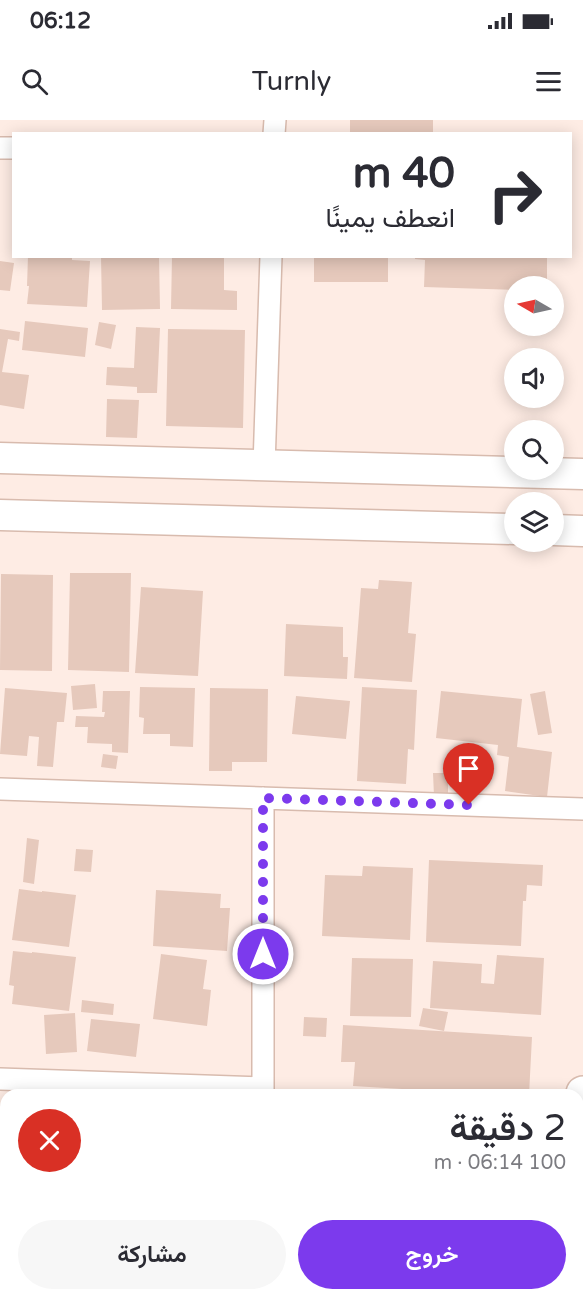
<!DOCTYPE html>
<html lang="ar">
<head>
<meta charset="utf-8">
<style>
	:root { --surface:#fff; --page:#f7f7f7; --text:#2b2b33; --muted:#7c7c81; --accent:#7c3aed }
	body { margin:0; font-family:"Varela Round",Vazirmatn,sans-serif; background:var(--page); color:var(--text); direction:rtl; height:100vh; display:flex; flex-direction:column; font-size:22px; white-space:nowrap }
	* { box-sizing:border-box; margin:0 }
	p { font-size:20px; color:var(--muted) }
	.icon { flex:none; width:33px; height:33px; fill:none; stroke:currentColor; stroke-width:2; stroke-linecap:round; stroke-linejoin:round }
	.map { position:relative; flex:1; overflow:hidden; direction:ltr }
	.drawer { position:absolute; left:0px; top:969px; width:584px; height:212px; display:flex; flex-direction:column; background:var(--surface); border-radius:18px 18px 0 0; box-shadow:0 3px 15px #0003; direction:rtl }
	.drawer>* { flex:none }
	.top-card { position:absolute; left:12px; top:12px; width:560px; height:126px; border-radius:0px; box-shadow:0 3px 15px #0003; direction:rtl; background:#fff; color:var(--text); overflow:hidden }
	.needle { width:39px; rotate:279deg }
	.fabs { position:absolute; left:504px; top:156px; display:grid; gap:12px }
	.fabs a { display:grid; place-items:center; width:60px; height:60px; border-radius:50%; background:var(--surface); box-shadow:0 3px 15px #0003; font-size:30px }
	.pin { position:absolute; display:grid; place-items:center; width:51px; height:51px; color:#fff; margin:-62px -26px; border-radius:50% 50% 50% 0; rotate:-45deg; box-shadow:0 0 6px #0007 }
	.pin .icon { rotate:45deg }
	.me { position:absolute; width:66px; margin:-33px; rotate:0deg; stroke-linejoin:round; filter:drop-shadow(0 0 4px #0008) }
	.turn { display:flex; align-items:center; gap:21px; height:126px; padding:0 18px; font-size:27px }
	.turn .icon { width:78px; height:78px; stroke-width:2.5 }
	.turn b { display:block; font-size:42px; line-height:51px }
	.round { display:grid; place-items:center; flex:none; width:63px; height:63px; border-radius:32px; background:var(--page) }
	.summary { display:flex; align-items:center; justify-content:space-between; height:102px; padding:0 18px }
	h1 { font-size:36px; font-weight:600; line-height:45px }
	.cta { display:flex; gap:12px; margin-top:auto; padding:12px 18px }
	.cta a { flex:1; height:69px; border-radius:36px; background:var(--accent); color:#fff; font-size:24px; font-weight:600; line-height:69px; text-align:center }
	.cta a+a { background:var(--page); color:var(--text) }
	.status { display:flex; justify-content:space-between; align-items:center; height:42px; padding:0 30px; background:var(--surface); direction:ltr }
	.status svg { height:16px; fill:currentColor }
	header { display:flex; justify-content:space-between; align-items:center; height:78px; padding:0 18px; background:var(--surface); font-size:27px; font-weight:600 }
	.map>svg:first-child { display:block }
	.building { fill:#e6c9bc }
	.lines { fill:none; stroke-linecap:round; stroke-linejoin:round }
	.street-casing { stroke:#d8bbae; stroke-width:24 }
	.secondary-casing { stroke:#d8bbae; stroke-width:33 }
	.primary-casing { stroke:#d8bbae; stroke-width:36 }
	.street { stroke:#fff; stroke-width:21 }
	.secondary { stroke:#fff; stroke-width:30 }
	.primary { stroke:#fff; stroke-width:33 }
	.route { stroke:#7c3aed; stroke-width:10; stroke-dasharray:0 18 }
</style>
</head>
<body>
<div class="status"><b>06:12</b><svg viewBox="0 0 49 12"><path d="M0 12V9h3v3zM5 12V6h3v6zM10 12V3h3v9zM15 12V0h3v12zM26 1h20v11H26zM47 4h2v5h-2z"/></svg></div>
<header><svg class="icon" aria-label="menu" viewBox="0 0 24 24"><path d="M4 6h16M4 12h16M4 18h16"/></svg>Turnly<svg class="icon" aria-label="search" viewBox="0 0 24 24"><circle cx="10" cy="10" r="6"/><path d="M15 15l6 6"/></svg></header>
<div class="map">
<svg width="583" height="1180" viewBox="0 0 583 1180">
	<rect width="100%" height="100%" fill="#feece4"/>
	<path class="building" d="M 350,0 L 433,0 L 433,14 L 350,14 Z
		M 28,136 L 72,136 L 72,140 L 90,141 L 87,187 L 27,184 L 29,166 L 27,166 Z
		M 101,136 L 159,136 L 160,189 L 102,190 Z
		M 172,136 L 224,136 L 224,170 L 237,171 L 237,190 L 171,189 Z
		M 314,136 L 388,136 L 388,162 L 314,162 Z
		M 415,136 L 547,136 L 547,166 L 514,166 L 514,170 L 424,167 L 425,140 L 415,139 Z
		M 0,141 L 14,143 L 10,171 L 0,170 Z
		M 25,201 L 88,208 L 85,237 L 22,230 Z
		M 99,202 L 116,205 L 111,229 L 95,225 Z
		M 136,207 L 160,208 L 157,273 L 137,273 L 137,267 L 106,265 L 107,247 L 134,248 Z
		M 0,209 L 20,212 L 19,221 L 8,219 L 2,252 L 29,255 L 24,289 L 0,285 Z
		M 168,209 L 245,210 L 243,308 L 166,306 Z
		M 107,279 L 139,280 L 137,318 L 106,317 Z
		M 70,453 L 131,453 L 129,552 L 68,550 Z
		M 1,454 L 53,455 L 52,551 L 0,550 Z
		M 379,460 L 412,462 L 408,513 L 416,514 L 412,562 L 354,558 L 361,468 L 378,469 Z
		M 141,467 L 203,471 L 198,556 L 135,553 Z
		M 286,504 L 343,507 L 343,537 L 348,537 L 347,559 L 284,556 Z
		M 95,564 L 97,588 L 73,590 L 71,566 Z
		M 140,567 L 195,568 L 193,627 L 170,626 L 170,614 L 143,614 L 144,598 L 139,597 Z
		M 362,567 L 417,570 L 414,630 L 408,629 L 406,664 L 357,661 Z
		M 5,568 L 67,573 L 64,602 L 57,602 L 53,647 L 37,646 L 39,617 L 29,616 L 27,636 L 0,634 Z
		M 210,568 L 268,569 L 267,642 L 232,642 L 232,651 L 209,651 Z
		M 103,571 L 130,571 L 128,633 L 112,632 L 112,624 L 87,623 L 88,607 L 75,607 L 76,596 L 104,597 L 105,592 L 102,592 Z
		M 441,571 L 522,579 L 517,627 L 552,632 L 547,677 L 505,671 L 509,637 L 497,635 L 498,625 L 436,618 Z
		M 545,571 L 552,613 L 538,615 L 530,574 Z
		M 296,576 L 350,581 L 346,619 L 292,614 Z
		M 103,634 L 118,636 L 116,649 L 101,647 Z
		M 433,653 L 448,653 L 448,676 L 434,676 Z
		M 27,718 L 39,720 L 34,764 L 23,762 Z
		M 76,729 L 93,730 L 91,752 L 74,751 Z
		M 429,740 L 543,745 L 542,766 L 527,765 L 526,781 L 523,781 L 521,826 L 426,822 Z
		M 363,746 L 413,748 L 410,820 L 322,816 L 325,755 L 362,756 Z
		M 19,769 L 42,772 L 42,771 L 76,775 L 69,827 L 12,820 Z
		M 156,770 L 221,774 L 220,788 L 230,788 L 227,831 L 153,826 Z
		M 13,831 L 32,833 L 32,832 L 76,837 L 69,891 L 12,884 L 14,866 L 9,865 Z
		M 161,834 L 207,840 L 203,869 L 211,870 L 207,906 L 153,899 Z
		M 497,835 L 544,838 L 541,895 L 430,888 L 433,841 L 482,844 L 481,863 L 494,864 Z
		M 352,838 L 413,839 L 411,897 L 350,896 Z
		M 82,880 L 114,884 L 113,895 L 81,892 Z
		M 423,888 L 448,892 L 444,911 L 419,906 Z
		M 75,893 L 77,932 L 46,934 L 44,895 Z
		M 304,897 L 327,898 L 326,917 L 303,916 Z
		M 91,899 L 140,904 L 136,937 L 87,931 Z
		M 343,905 L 532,917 L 529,975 L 500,975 L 353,966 L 355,942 L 341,942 Z
		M 0,991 L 6,992 L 6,1016 L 0,1015 Z
		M 27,1174 L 81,1174 L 80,1180 L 27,1180 Z
		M 82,1174 L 140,1174 L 139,1180 L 82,1180 Z
		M 306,1174 L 539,1174 L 539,1180 L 306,1180 Z"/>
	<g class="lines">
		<defs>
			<path id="street" d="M 274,14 L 275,0
				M 0,28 L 14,28
				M 264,346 L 271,136
				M 0,669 L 583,689
				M 263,678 L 263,975
				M 0,959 L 263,968
				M 264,1174 L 264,1180"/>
			<path id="secondary" d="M 0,338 L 583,354
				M 0,395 L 514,409
				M 554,410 L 583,411"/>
			<path id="primary" d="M 579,1180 L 583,973"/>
		</defs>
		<use href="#street" class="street-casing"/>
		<use href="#secondary" class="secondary-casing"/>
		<use href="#primary" class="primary-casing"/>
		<use href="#street" class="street"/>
		<use href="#secondary" class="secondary"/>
		<use href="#primary" class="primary"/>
	</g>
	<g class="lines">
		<path class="route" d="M 263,834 L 263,678 L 469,685"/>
	</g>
</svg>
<div class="fabs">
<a><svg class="needle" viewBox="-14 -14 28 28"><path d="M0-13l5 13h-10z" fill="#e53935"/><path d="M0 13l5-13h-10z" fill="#7c7c81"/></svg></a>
<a><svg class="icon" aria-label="sound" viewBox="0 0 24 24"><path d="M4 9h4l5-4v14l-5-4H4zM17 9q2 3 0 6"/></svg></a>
<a><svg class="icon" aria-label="search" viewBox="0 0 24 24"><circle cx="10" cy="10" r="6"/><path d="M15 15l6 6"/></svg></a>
<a><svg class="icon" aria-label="layers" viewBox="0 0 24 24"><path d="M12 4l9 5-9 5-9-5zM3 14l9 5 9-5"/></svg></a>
</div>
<div class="pin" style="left:469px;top:685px;background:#d93025"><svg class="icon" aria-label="arrive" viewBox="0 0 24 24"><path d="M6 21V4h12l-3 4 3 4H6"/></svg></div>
<svg class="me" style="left:263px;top:834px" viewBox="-20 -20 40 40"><circle r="17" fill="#7c3aed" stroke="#fff" stroke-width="3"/><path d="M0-11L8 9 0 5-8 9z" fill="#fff"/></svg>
<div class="top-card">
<div class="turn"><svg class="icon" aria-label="right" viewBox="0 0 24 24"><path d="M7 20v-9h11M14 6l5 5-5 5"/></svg><div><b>40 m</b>انعطف يمينًا</div></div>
</div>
<section class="drawer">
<div class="summary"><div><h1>2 دقيقة</h1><p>100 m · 06:14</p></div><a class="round" style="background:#d93025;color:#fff"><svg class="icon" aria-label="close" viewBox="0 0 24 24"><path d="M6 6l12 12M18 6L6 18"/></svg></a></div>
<div class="cta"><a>خروج</a><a>مشاركة</a></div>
</section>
</div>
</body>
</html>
